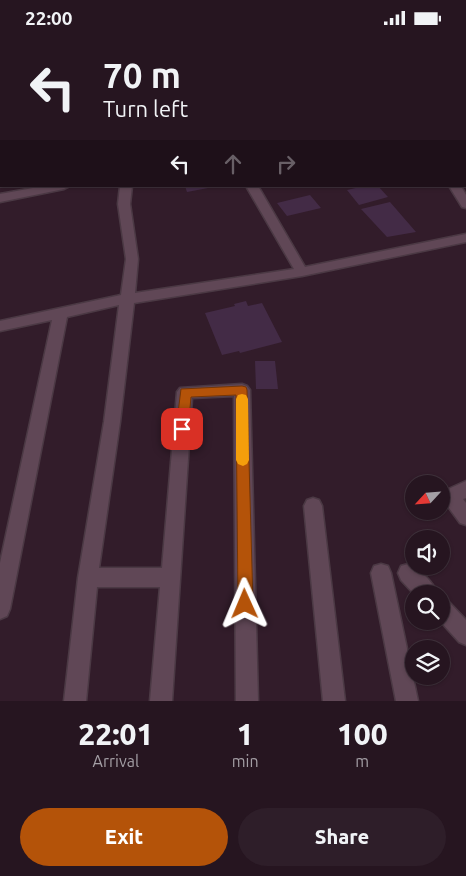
<!DOCTYPE html>
<html lang="en">
<head>
<meta charset="utf-8">
<style>
	:root { --surface:#261520; --page:#2e1e29; --text:#f1f3f6; --muted:#a49fa5; --line:#42343e; --accent:#b45309 }
	body { margin:0; font-family:Ubuntu,sans-serif; background:var(--page); color:var(--text); height:100vh; display:flex; flex-direction:column; font-size:19px; white-space:nowrap }
	* { box-sizing:border-box; margin:0 }
	p { font-size:16px; color:var(--muted) }
	.icon { flex:none; width:28px; height:28px; fill:none; stroke:currentColor; stroke-width:2; stroke-linecap:round; stroke-linejoin:round }
	.map { position:relative; height:666px; overflow:hidden }
	.details { display:flex; flex-direction:column; background:var(--surface); flex:1 }
	.details>* { flex:none }
	.hud { position:absolute; left:0px; top:0px; width:466px; height:152px; box-shadow:0 1px 4px #0004,0 0 0 1px var(--line); background:#261520; color:var(--text); overflow:hidden }
	.needle { width:32px; rotate:244deg }
	.buttons { position:absolute; left:405px; top:440px; display:grid; gap:10px }
	.buttons a { display:grid; place-items:center; width:45px; height:45px; border-radius:50%; background:var(--surface); box-shadow:0 1px 4px #0004,0 0 0 1px var(--line); font-size:25px }
	.pin { position:absolute; display:grid; place-items:center; width:42px; height:42px; color:#fff; margin:-21px; border-radius:10px; box-shadow:0 2px 8px #0006 }
	.me { position:absolute; width:55px; margin:-28px; rotate:359deg; stroke-linejoin:round; filter:drop-shadow(0 0 4px #0008) }
	.turn { display:flex; align-items:center; gap:18px; height:105px; padding:0 20px; font-size:22px }
	.turn .icon { width:65px; height:65px; stroke-width:2.5 }
	.turn b { display:block; font-size:35px; line-height:42px }
	.lanes { display:flex; align-items:center; height:48px; padding:0 20px; background:#0003; justify-content:center; gap:25px; direction:ltr }
	.lanes .off { opacity:.35 }
	.eta { display:flex; justify-content:space-evenly; align-items:center; height:85px; text-align:center }
	.eta b { font-size:30px; font-weight:800; line-height:35px }
	.primary-button { display:flex; gap:10px; margin-top:auto; padding:10px 20px }
	.primary-button a { flex:1; height:58px; border-radius:30px; background:var(--accent); color:#fff; font-size:20px; font-weight:800; line-height:58px; text-align:center }
	.primary-button a+a { background:var(--page); color:var(--text) }
	.status { display:flex; justify-content:space-between; align-items:center; height:35px; padding:0 25px; background:var(--surface); direction:ltr }
	.status svg { height:14px; fill:currentColor }
	.map>svg:first-child { display:block }
	.building { fill:#432b46 }
	.lines { fill:none; stroke-linecap:round; stroke-linejoin:round }
	.minor-casing { stroke:#4b3944; stroke-width:3 }
	.secondary-casing { stroke:#4b3944; stroke-width:3 }
	.minor { fill:#604756; fill-rule:evenodd }
	.secondary { fill:#8d566c; fill-rule:evenodd }
	.route { fill:#b45309; stroke:#753606 }
	.slow { fill:#f59e0b }
</style>
</head>
<body>
<div class="status"><b>22:00</b><svg viewBox="0 0 49 12"><path d="M0 12V9h3v3zM5 12V6h3v6zM10 12V3h3v9zM15 12V0h3v12zM26 1h20v11H26zM47 4h2v5h-2z"/></svg></div>
<div class="map">
<svg width="466" height="666" viewBox="0 0 466 666">
	<rect width="100%" height="100%" fill="#321c2a"/>
	<path class="building" d="M 185,151 L 207,151 L 208,153 L 187,157 Z
		M 364,151 L 378,151 L 388,162 L 359,170 L 347,155 Z
		M 310,160 L 321,173 L 287,181 L 277,168 Z
		M 390,167 L 416,197 L 387,202 L 361,174 Z
		M 246,266 L 248,271 L 262,268 L 282,307 L 240,318 L 239,316 L 222,320 L 205,278 L 235,271 L 234,269 Z
		M 255,326 L 275,326 L 278,354 L 256,354 Z"/>
	<g class="lines">
		<defs>
			<path id="minor" d="M 75,0 L 84,0 L 84,1 L 76,1 Z
				M 310,0 L 320,0 L 320,1 L 311,1 Z
				M 465,33 L 466,33 L 466,39 L 465,39 Z
				M 465,75 L 466,75 L 466,82 L 465,82 Z
				M 44,151 L 70,151 L 64,154 L 0,167 L 0,159 Z
				M 120,151 L 132,151 L 130,169 L 138,224 L 135,258 L 294,234 L 246,151 L 258,151 L 305,232 L 466,199 L 466,207 L 302,241 L 134,268 L 120,387 L 99,533 L 162,533 L 177,357 L 180,353 L 242,349 L 247,351 L 250,355 L 258,666 L 236,666 L 234,361 L 192,363 L 172,666 L 150,666 L 160,552 L 97,552 L 86,666 L 64,666 L 78,543 L 104,387 L 119,270 L 67,282 L 10,574 L 7,581 L 0,584 L 0,528 L 52,285 L 0,296 L 0,286 L 121,260 L 126,224 L 118,169 Z
				M 449,151 L 461,151 L 466,160 L 466,173 L 462,172 Z
				M 466,446 L 466,463 L 463,464 L 466,468 L 466,490 L 460,488 L 441,462 L 444,456 Z
				M 313,463 L 319,465 L 322,471 L 345,666 L 323,666 L 304,471 L 307,465 Z
				M 381,529 L 388,531 L 391,538 L 418,666 L 396,666 L 371,538 L 374,531 Z
				M 408,529 C 419,533 433,547 438,559 L 414,559 L 401,545 L 398,538 L 401,531 Z
				M 441,563 L 448,566 L 466,585 L 466,610 L 459,607 L 440,586 Z"/>
			<path id="secondary" d="M 0,70 L 1,70 L 1,76 L 0,76 Z"/>
		</defs>
		<use href="#minor" class="minor-casing"/>
		<use href="#secondary" class="secondary-casing"/>
		<use href="#minor" class="minor"/>
		<use href="#secondary" class="secondary"/>
	</g>
	<path class="route" d="M 242,351 L 246,352 L 247,355 L 253,569 L 251,574 L 245,576 L 240,574 L 238,569 L 236,360 L 191,362 L 188,394 L 187,398 L 182,399 L 178,398 L 176,394 L 181,354 Z"/>
	<path class="slow" d="M 242,359 L 246,360 L 248,364 L 249,425 L 247,429 L 243,431 L 238,429 L 236,425 L 236,364 L 238,360 Z"/>
</svg>
<div class="buttons">
<a><svg class="needle" viewBox="-14 -14 28 28"><path d="M0-13l5 13h-10z" fill="#e53935"/><path d="M0 13l5-13h-10z" fill="#a49fa5"/></svg></a>
<a><svg class="icon" aria-label="sound" viewBox="0 0 24 24"><path d="M4 9h4l5-4v14l-5-4H4zM17 9q2 3 0 6"/></svg></a>
<a><svg class="icon" aria-label="search" viewBox="0 0 24 24"><circle cx="10" cy="10" r="6"/><path d="M15 15l6 6"/></svg></a>
<a><svg class="icon" aria-label="layers" viewBox="0 0 24 24"><path d="M12 4l9 5-9 5-9-5zM3 14l9 5 9-5"/></svg></a>
</div>
<div class="pin" style="left:182px;top:394px;background:#d93025"><svg class="icon" aria-label="arrive" viewBox="0 0 24 24"><path d="M6 21V4h12l-3 4 3 4H6"/></svg></div>
<svg class="me" style="left:245px;top:569px" viewBox="-20 -20 40 40"><path d="M0-17L14 15 0 8-14 15z" fill="#b45309" stroke="#fff" stroke-width="4"/></svg>
<div class="hud">
<div class="turn"><svg class="icon" aria-label="left" viewBox="0 0 24 24"><path d="M17 20v-9H6M10 6l-5 5 5 5"/></svg><div><b>70 m</b>Turn left</div></div>
<div class="lanes"><svg class="icon" aria-label="left" viewBox="0 0 24 24"><path d="M17 20v-9H6M10 6l-5 5 5 5"/></svg><svg class="icon off" aria-label="ahead" viewBox="0 0 24 24"><path d="M12 20V5M6 11l6-6 6 6"/></svg><svg class="icon off" aria-label="right" viewBox="0 0 24 24"><path d="M7 20v-9h11M14 6l5 5-5 5"/></svg></div>
</div>
</div>
<section class="details">
<div class="eta">
<div><b>22:01</b><p>Arrival</p></div>
<div><b>1</b><p>min</p></div>
<div><b>100</b><p>m</p></div>
</div>
<div class="primary-button"><a>Exit</a><a>Share</a></div>
</section>
</body>
</html>
